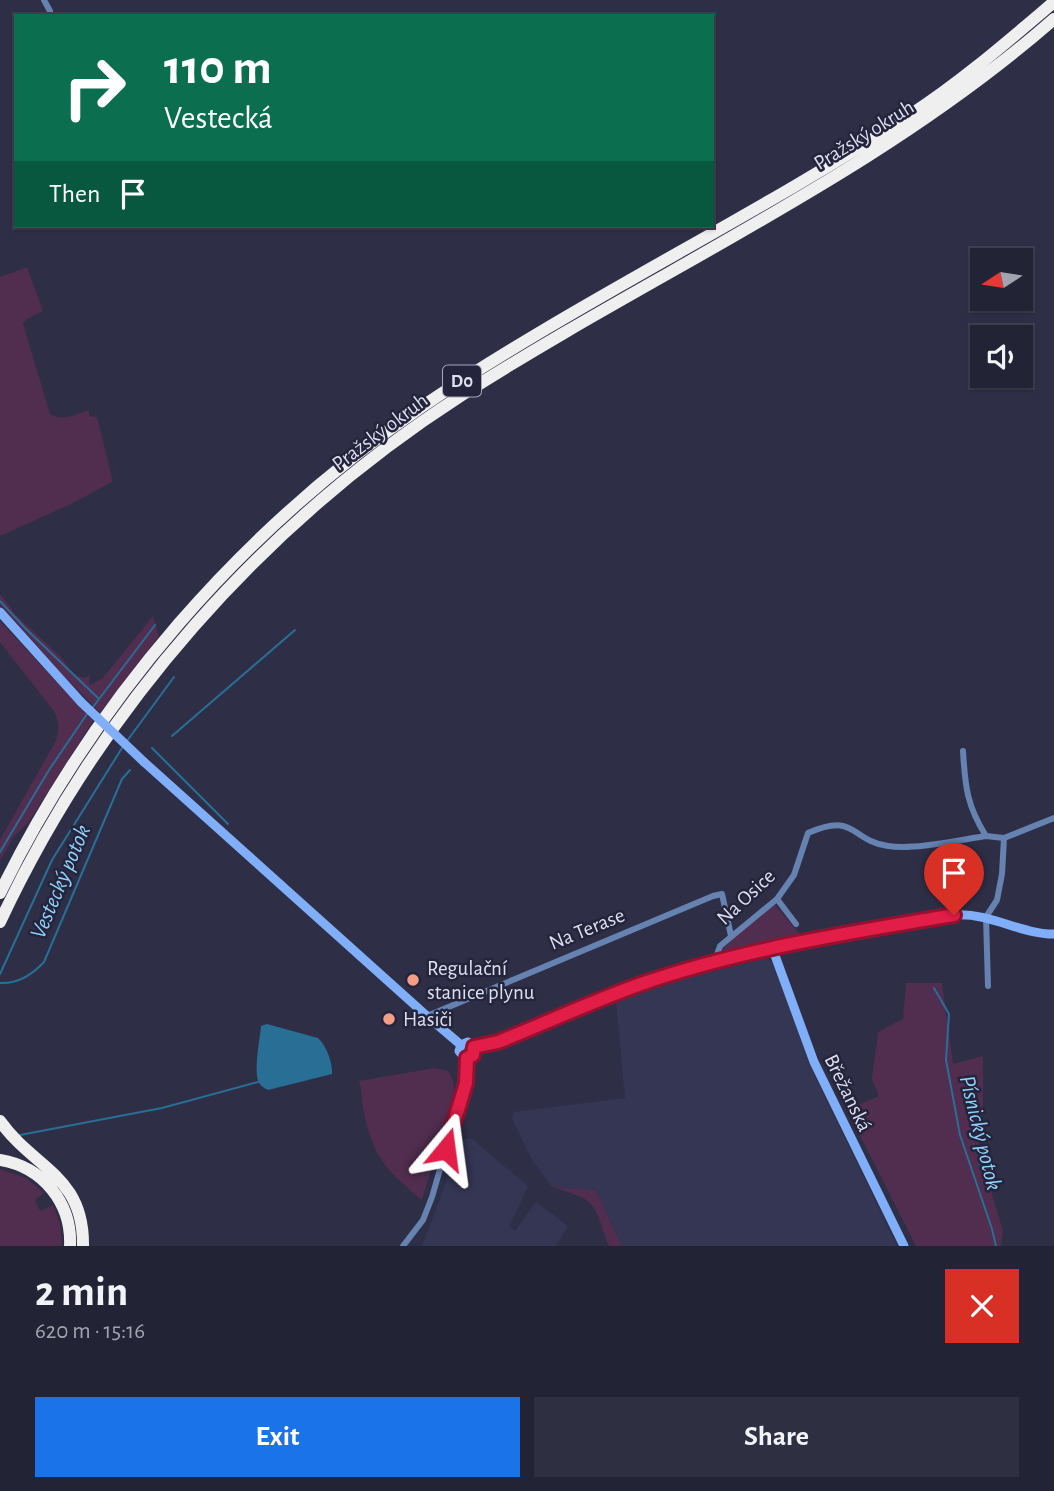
<!DOCTYPE html>
<html lang="en">
<head>
<meta charset="utf-8">
<style>
	:root { --surface:#222335; --page:#2e2f41; --text:#f1f3f6; --muted:#a2a4ad; --line:#3f4050; --accent:#1a73e8 }
	body { margin:0; font-family:"Alegreya Sans",sans-serif; background:var(--page); color:var(--text); height:100vh; display:flex; flex-direction:column; font-size:26px; white-space:nowrap }
	* { box-sizing:border-box; margin:0 }
	p { font-size:23px; color:var(--muted) }
	.icon { flex:none; width:38px; height:38px; fill:none; stroke:currentColor; stroke-width:2; stroke-linecap:round; stroke-linejoin:round }
	.map { position:relative; height:1246px; overflow:hidden }
	.details { display:flex; flex-direction:column; background:var(--surface); flex:1 }
	.details>* { flex:none }
	.hud { position:absolute; left:14px; top:14px; width:700px; height:214px; border-radius:0px; box-shadow:0 2px 5px #0004,0 0 0 2px var(--line); background:#0b6e4f; color:#fff; overflow:hidden }
	.needle { width:46px; rotate:258deg }
	.buttons { position:absolute; left:970px; top:248px; display:grid; gap:14px }
	.buttons a { display:grid; place-items:center; width:63px; height:63px; border-radius:0px; background:var(--surface); box-shadow:0 2px 5px #0004,0 0 0 2px var(--line); font-size:35px }
	.pin { position:absolute; display:grid; place-items:center; width:60px; height:60px; color:#fff; margin:-72px -30px; border-radius:50% 50% 50% 0; rotate:-45deg; box-shadow:0 0 7px #0007 }
	.pin .icon { rotate:45deg }
	.me { position:absolute; width:77px; margin:-38px; rotate:16deg; stroke-linejoin:round; filter:drop-shadow(0 0 5px #0008) }
	.turn { display:flex; align-items:center; gap:24px; height:147px; padding:0 35px; font-size:32px }
	.turn .icon { width:91px; height:91px; stroke-width:2.5 }
	.turn b { display:block; font-size:49px; line-height:60px }
	.then { display:flex; align-items:center; height:66px; padding:0 35px; background:#0003; gap:14px; font-size:26px }
	.round { display:grid; place-items:center; flex:none; width:74px; height:74px; border-radius:0px; background:var(--page) }
	.summary { display:flex; align-items:center; justify-content:space-between; height:119px; padding:0 35px }
	h1 { font-size:42px; font-weight:700; line-height:52px }
	.primary-button { display:flex; gap:14px; margin-top:auto; padding:14px 35px }
	.primary-button a { flex:1; height:80px; border-radius:0px; background:var(--accent); color:#fff; font-size:28px; font-weight:700; line-height:80px; text-align:center }
	.primary-button a+a { background:var(--page); color:var(--text) }
	.map>svg:first-child { display:block }
	.built { fill:#353654 }
	.green { fill:#512d50 }
	.water { fill:#286e95 }
	.lines { fill:none; stroke-linecap:round; stroke-linejoin:round }
	.stream { stroke:#286e95; stroke-width:2 }
	.street { stroke:#6582b0; stroke-width:6 }
	.secondary { stroke:#80aef8; stroke-width:9 }
	.highway { stroke:#efefef; stroke-width:12 }
	.secondary-bridge { stroke:#80aef8; stroke-width:9 }
	.route-casing { stroke:#92132f; stroke-width:18 }
	.route { stroke:#e11d48; stroke-width:12 }
	.poi-dot { fill:#f49e87; stroke:#24253c; stroke-width:2.5 }
	.labels { text-anchor:middle; dominant-baseline:central; stroke-width:5; stroke-linejoin:round; paint-order:stroke }
	.shield { fill:#24253c; stroke:#a6a7b9; stroke-width:2 }
	.shield-label { font-size:19px; font-weight:bold; fill:#dedfef }
	.street-label { font-size:21px; fill:#dedfef; stroke:#24253c }
	.poi-label { font-size:21px; fill:#dedfef; stroke:#24253c; text-anchor:start }
	.water-label { font-size:23px; font-style:italic; fill:#92d2fb; stroke:#24253c }
</style>
</head>
<body>
<div class="map">
<svg width="1054" height="1246" viewBox="0 0 1054 1246">
	<rect width="100%" height="100%" fill="#2e2f47"/>
	<path class="built" d="M 766,958 L 775,964 L 810,1066 L 897,1246 L 622,1246 L 596,1190 L 552,1187 L 532,1160 L 512,1119 L 514,1112 L 625,1098 L 616,1000 L 640,990 Z
		M 467,1138 L 472,1139 L 528,1186 L 509,1227 L 515,1231 L 536,1202 L 568,1226 L 556,1246 L 422,1246 L 462,1141 Z"/>
	<path class="green" d="M 27,267 L 43,311 L 27,319 L 23,324 L 50,414 C 63,422 76,414 89,410 L 89,416 L 96,417 L 98,421 L 112,478 L 112,482 L 73,503 L 0,536 L 0,277 Z
		M 0,594 L 16,615 L 61,657 L 74,675 L 84,678 L 90,675 L 89,685 L 102,679 L 153,616 L 159,636 L 100,712 L 64,676 L 9,615 L 0,605 Z
		M 0,621 L 93,721 L 28,823 L 14,836 L 0,861 L 0,840 L 54,744 C 60,732 60,721 53,710 L 0,642 Z
		M 775,905 L 799,933 L 796,939 L 726,956 L 722,955 L 723,946 Z
		M 906,983 L 942,983 L 953,1064 L 983,1056 L 983,1121 L 979,1143 L 981,1158 L 1003,1231 L 1001,1246 L 916,1246 L 847,1110 L 879,1096 L 872,1079 L 878,1032 L 903,1019 Z
		M 435,1068 L 448,1071 L 453,1080 L 454,1091 L 422,1200 C 385,1169 373,1158 363,1108 C 362,1099 362,1090 359,1081 Z
		M 0,1169 L 26,1178 L 44,1193 L 35,1200 L 40,1211 L 53,1205 L 60,1223 L 62,1246 L 0,1246 Z
		M 552,1187 L 596,1190 L 622,1246 L 609,1246 C 592,1201 600,1202 552,1187 Z"/>
	<path class="water" d="M 267,1024 L 318,1038 C 326,1045 333,1063 332,1074 L 268,1090 C 264,1088 261,1086 259,1083 C 253,1072 260,1039 261,1026 Z"/>
	<g class="lines">
		<path class="stream" d="M 0,601 L 25,628 L 98,698
			M 93,707 L 155,625
			M 172,736 L 295,630
			M 127,741 L 174,677
			M 152,748 L 228,824
			M 0,852 L 49,770 L 87,714
			M 0,974 L 52,860 L 122,748
			M 0,983 C 18,984 32,975 44,962 L 122,779 L 130,770
			M 934,988 L 949,1014 L 946,1060 L 960,1135 L 992,1229 L 996,1246
			M 20,1135 L 162,1108 L 258,1082"/>
		<path class="street" d="M 44,0 L 50,11
			M 963,751 C 965,786 967,806 986,836 L 1004,838
			M 1004,838 L 1054,818
			M 777,899 L 796,924
			M 714,963 L 720,946 L 777,899 L 794,875 L 808,833 C 857,812 849,840 888,846 C 914,850 959,840 986,836
			M 988,986 L 986,917 L 997,900 L 1002,874 L 1004,838
			M 427,1016 L 713,896 L 722,894 L 731,936
			M 403,1246 L 423,1220 L 432,1197 L 465,1083 L 467,1058"/>
		<path class="secondary" d="M 0,612 L 81,702
			M 144,762 L 427,1016 L 461,1045 L 468,1042 L 474,1047 L 498,1042 C 545,1023 592,1002 640,985 C 710,960 784,946 857,933 C 889,927 923,918 956,915 C 991,913 1020,934 1054,934
			M 773,950 L 814,1062 L 904,1246
			M 461,1045 L 459,1051 L 465,1058 L 472,1056 L 474,1047"/>
		<path class="highway" d="M 0,893 C 95,699 242,530 420,408 C 578,301 751,219 910,115 C 961,82 1008,41 1054,2
			M 0,922 C 100,708 263,523 462,395 C 659,269 877,174 1054,19
			M 0,1121 C 34,1169 84,1175 83,1246
			M 0,1160 C 43,1167 72,1203 70,1246"/>
		<path class="secondary-bridge" d="M 81,702 L 144,762"/>
	</g>
	<g class="lines">
		<defs>
			<path id="route" d="M 446,1149 L 466,1083 L 467,1058 L 473,1055 L 474,1047 L 498,1042 C 546,1023 593,1001 641,984 C 739,950 851,932 954,915"/>
		</defs>
		<use href="#route" class="route-casing"/>
		<use href="#route" class="route"/>
	</g>
	<g class="poi-dot">
		<circle cx="413" cy="980" r="7"/>
		<circle cx="389" cy="1019" r="7"/>
	</g>
	<g class="labels">
		<rect class="shield" x="443" y="365.5" width="38" height="31" rx="5"/>
		<g class="shield-label">
			<text x="462" y="381">D0</text>
		</g>
		<g class="street-label">
			<text transform="translate(864 135) rotate(-32)">Pražský okruh</text>
			<text transform="translate(380 432) rotate(-37)">Pražský okruh</text>
			<text transform="translate(746 897) rotate(-43)">Na Osice</text>
			<text transform="translate(587 929) rotate(-22)">Na Terase</text>
			<text transform="translate(848 1093) rotate(64)">Břežanská</text>
		</g>
		<g class="poi-label">
			<text x="427" y="968">Regulační<tspan x="427" dy="24">stanice plynu</tspan></text>
			<text x="403" y="1019">Hasiči</text>
		</g>
		<g class="water-label">
			<text transform="translate(61 882) rotate(-67)">Vestecký potok</text>
			<text transform="translate(980 1133) rotate(76)">Písnický potok</text>
		</g>
	</g>
</svg>
<div class="buttons">
<a><svg class="needle" viewBox="-14 -14 28 28"><path d="M0-13l5 13h-10z" fill="#e53935"/><path d="M0 13l5-13h-10z" fill="#a2a4ad"/></svg></a>
<a><svg class="icon" aria-label="sound" viewBox="0 0 24 24"><path d="M4 9h4l5-4v14l-5-4H4zM17 9q2 3 0 6"/></svg></a>
</div>
<div class="pin" style="left:954px;top:915px;background:#d93025"><svg class="icon" aria-label="arrive" viewBox="0 0 24 24"><path d="M6 21V4h12l-3 4 3 4H6"/></svg></div>
<svg class="me" style="left:446px;top:1149px" viewBox="-20 -20 40 40"><path d="M0-17L14 15 0 8-14 15z" fill="#e11d48" stroke="#fff" stroke-width="4"/></svg>
<div class="hud">
<div class="turn"><svg class="icon" aria-label="right" viewBox="0 0 24 24"><path d="M7 20v-9h11M14 6l5 5-5 5"/></svg><div><b>110 m</b>Vestecká</div></div>
<div class="then">Then<svg class="icon" aria-label="arrive" viewBox="0 0 24 24"><path d="M6 21V4h12l-3 4 3 4H6"/></svg></div>
</div>
</div>
<section class="details">
<div class="summary"><div><h1>2 min</h1><p>620 m · 15:16</p></div><a class="round" style="background:#d93025;color:#fff"><svg class="icon" aria-label="close" viewBox="0 0 24 24"><path d="M6 6l12 12M18 6L6 18"/></svg></a></div>
<div class="primary-button"><a>Exit</a><a>Share</a></div>
</section>
</body>
</html>
